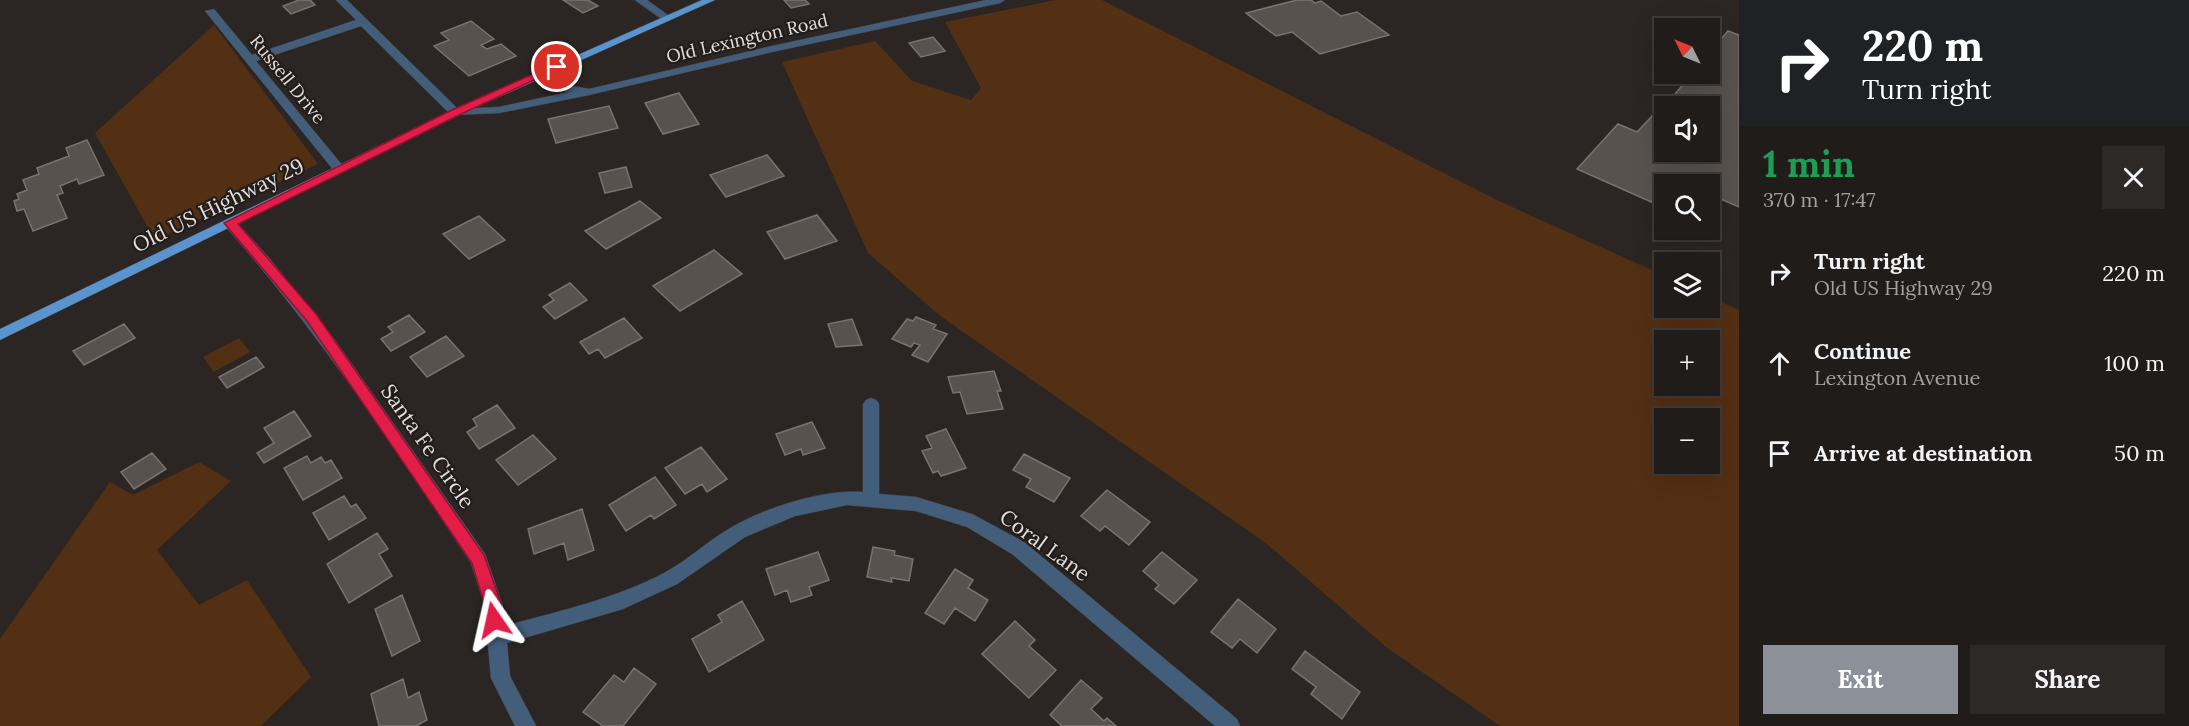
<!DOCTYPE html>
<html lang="en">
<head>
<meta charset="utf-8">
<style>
	:root { --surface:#201c1a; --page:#2d2927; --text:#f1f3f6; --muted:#a2a1a2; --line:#3d3a39; --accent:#8c9099 }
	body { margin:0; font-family:Lora,serif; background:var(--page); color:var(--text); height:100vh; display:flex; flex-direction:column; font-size:22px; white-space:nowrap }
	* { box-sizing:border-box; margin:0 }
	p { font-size:20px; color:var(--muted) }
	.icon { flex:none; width:33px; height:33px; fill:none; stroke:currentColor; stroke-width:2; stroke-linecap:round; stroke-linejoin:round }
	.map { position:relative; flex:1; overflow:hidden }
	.side { display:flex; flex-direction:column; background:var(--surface); width:450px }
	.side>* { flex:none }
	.top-card { background:#202124; color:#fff; overflow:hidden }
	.needle { width:39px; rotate:313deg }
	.controls { position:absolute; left:1654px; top:18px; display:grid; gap:12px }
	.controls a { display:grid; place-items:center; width:66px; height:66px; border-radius:0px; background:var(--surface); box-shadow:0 6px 24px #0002,0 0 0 2px var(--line); font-size:30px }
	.pin { position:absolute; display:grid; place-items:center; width:51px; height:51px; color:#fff; margin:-26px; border:3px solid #fff; border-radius:50%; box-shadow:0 2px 6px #0007 }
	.me { position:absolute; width:66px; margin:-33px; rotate:349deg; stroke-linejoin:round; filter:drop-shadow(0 0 4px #0008) }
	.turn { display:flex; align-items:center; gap:21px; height:126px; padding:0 24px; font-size:27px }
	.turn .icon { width:78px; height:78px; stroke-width:2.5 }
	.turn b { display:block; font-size:42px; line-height:51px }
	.round { display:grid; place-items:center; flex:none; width:63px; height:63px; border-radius:0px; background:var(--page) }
	.head { display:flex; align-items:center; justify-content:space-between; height:102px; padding:0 24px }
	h1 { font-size:36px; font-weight:800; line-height:45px; color:#1e9e55 }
	.action { display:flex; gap:12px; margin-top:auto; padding:12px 24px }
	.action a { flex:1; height:69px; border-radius:0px; background:var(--accent); color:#fff; font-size:24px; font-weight:800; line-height:69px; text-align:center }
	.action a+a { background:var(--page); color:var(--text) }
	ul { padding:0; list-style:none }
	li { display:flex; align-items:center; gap:18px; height:90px; padding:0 24px }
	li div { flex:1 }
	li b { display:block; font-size:22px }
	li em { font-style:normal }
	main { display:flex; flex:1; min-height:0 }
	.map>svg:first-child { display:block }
	.green { fill:#532f14; fill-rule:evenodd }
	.building { fill:#58524e; stroke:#79726f; stroke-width:1.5 }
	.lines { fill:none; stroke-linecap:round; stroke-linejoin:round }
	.minor-casing { stroke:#484340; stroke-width:1 }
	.major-casing { stroke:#484340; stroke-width:1 }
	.minor { fill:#435e7b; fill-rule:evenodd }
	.major { fill:#5a94cf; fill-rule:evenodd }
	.route { fill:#e11d48; stroke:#92132f; stroke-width:1.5 }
	.labels { text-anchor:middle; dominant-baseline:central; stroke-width:4.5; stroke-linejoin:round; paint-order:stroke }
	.far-street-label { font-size:18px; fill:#e0dddb; stroke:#221d1a }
	.street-label { font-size:21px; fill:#e0dddb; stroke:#221d1a }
</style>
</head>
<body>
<main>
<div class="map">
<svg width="1739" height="726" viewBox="0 0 1739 726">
	<rect width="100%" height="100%" fill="#2b2623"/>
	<path class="green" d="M 1056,0 L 1102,0 L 1501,202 L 1665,276 L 1665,308 L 1710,308 L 1710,297 L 1739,310 L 1739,726 L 1500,726 L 1386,647 L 1267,544 L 939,315 L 868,253 L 782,62 L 875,41 L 912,81 L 971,100 L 981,88 L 945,22 ZM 1665,340 L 1710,340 L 1710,386 L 1665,386 ZM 1665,418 L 1710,418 L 1710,464 L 1665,464 Z
		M 214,25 L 318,164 L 155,240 L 95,133 Z
		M 239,338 L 250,352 L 214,372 L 203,357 Z
		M 199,462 L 231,481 L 157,550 L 199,605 L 247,580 L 311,677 L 261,726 L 0,726 L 0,639 L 110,482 L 133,495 Z"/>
	<path class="building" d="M 299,0 L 310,0 L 315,5 L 291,14 L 283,6 Z
		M 563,0 L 588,0 L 598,6 L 583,13 Z
		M 784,0 L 805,0 L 809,4 L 791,8 Z
		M 1297,0 L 1311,0 L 1315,3 L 1321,1 L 1341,16 L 1357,12 L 1389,35 L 1320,54 L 1292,32 L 1276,36 L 1246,13 Z
		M 471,21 L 494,39 L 481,45 L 487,49 L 501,44 L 516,56 L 469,76 L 434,46 L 449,40 L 441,33 Z
		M 1728,31 L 1739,35 L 1739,207 L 1716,197 L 1710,204 L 1710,184 L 1665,184 L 1665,208 L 1577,169 L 1618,124 L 1637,132 L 1655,113 L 1665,117 L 1665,152 L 1710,152 L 1710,106 L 1687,106 L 1670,100 L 1692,74 L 1710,74 L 1710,52 Z
		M 933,37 L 945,51 L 921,57 L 909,43 Z
		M 679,93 L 699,124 L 663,134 L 645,103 Z
		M 609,106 L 618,128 L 556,143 L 548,119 Z
		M 87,140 L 104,175 L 79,184 L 77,179 L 60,186 L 63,193 L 57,195 L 67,218 L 33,231 L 24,209 L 17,211 L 14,201 L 19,199 L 17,194 L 27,190 L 23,180 L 39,174 L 37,168 L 69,156 L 66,148 Z
		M 767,155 L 784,176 L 726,197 L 710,175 Z
		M 626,167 L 632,187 L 605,193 L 599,173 Z
		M 640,201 L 661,218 L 606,249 L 585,231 Z
		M 817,215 L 837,241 L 785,259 L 767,232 Z
		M 479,216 L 505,240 L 469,259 L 443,234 Z
		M 714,250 L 742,274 L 680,311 L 653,286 Z
		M 570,283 L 587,300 L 555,319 L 543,307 L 554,300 L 549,295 Z
		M 409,315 L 425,332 L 391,351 L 381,339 L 393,332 L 388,327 Z
		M 916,317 L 936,325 L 933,329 L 947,334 L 928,362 L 912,355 L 920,345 L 914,343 L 911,347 L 892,339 L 907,319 L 913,321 Z
		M 624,318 L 642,338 L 605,358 L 598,349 L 589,354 L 580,342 Z
		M 852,319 L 862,345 L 836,347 L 828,324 Z
		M 124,324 L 135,338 L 84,365 L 73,351 Z
		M 446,336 L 464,356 L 427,377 L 410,357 Z
		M 256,357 L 264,367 L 227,388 L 219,377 Z
		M 994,371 L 1001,391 L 997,391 L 1003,409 L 967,414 L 960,392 L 953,393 L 948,377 Z
		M 497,405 L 515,428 L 479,449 L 467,432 L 477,426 L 473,419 Z
		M 294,411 L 311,436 L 264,463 L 257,453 L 274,443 L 264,428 Z
		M 812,422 L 825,448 L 803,455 L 801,449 L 785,455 L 776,434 Z
		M 946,429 L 966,468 L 941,476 L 938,471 L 933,473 L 922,451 L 932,448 L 926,436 Z
		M 533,435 L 556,459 L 518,485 L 496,460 Z
		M 701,447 L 727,479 L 707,492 L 702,484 L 685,494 L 665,468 Z
		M 152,453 L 166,469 L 134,489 L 121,472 Z
		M 1024,454 L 1070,478 L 1054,502 L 1026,487 L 1031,479 L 1013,470 Z
		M 307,456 L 311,463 L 321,457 L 325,463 L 331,460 L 342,478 L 303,500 L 284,468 Z
		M 655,477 L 676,505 L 654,519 L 651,515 L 626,531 L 609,505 Z
		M 1107,490 L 1150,522 L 1129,545 L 1105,526 L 1100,531 L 1081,516 Z
		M 344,496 L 351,507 L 356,504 L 366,518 L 329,540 L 313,513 Z
		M 582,509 L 594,550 L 568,560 L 564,543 L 534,554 L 528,529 Z
		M 377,533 L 388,549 L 379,554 L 392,576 L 349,603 L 327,564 Z
		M 873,547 L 895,551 L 894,555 L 913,559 L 909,581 L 891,578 L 892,582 L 867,577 Z
		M 818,552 L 829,580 L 809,587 L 812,595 L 791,602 L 787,590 L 775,595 L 766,569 Z
		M 1162,552 L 1197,580 L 1174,604 L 1155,589 L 1159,585 L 1143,571 Z
		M 955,569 L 973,580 L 968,588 L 988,600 L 975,621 L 955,608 L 944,624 L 925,613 Z
		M 402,595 L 420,641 L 392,656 L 375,609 Z
		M 1238,599 L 1276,629 L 1257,653 L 1240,639 L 1232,648 L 1211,632 Z
		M 742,601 L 764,640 L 709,672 L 692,639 L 722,622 L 718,615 Z
		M 1015,621 L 1035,640 L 1029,646 L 1056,670 L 1029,698 L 982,654 Z
		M 1305,651 L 1360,692 L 1342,719 L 1311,694 L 1316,687 L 1292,669 Z
		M 634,668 L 656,684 L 623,726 L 603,726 L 583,712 L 614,675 L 624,682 Z
		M 403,679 L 408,698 L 419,692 L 427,720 L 416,726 L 379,726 L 371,694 Z
		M 1081,680 L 1102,698 L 1091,709 L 1104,721 L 1107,718 L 1116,726 L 1062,726 L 1050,715 Z"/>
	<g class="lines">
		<defs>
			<path id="minor" d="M 336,0 L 347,0 L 458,109 L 499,107 L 569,92 L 560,90 L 537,77 L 535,75 L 541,72 L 567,85 L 589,89 L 772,46 L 986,0 L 1005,0 L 1000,3 L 772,52 L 589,95 L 499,113 L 451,115 L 361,26 L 256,61 L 343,166 L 345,169 L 339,173 L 335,172 L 205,11 L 214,9 L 252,55 L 356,20 Z
				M 635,0 L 647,0 L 672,18 L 663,20 Z
				M 230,219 L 235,220 L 270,259 L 335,340 L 485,554 L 502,603 L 505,626 C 559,611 615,599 664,573 C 688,560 709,540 732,527 C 767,507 823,489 863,492 L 863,404 L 866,400 L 871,398 L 876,400 L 879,404 L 879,494 L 916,497 L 972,514 L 1024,542 L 1237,719 L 1240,726 L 1215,726 L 1012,554 L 967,527 L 916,511 L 847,505 L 795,516 L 745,537 L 677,584 L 623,609 L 507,643 L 510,676 L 536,726 L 515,726 L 491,678 L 484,603 L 471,563 C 394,447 318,331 225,226 L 223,223 L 225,220 Z"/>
			<path id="major" d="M 702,0 L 715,0 L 459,115 L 0,340 L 0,329 L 451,111 Z"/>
		</defs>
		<use href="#minor" class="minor-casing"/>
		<use href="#major" class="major-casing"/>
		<use href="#minor" class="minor"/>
		<use href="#major" class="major"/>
	</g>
	<path class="route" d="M 554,65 L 562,67 L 459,115 L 238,224 L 316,314 L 484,555 L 501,603 L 503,620 L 500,626 L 494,628 L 488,626 L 484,603 L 472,563 L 307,321 L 224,223 L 452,110 Z"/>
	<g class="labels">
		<g class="far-street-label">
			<text transform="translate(747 38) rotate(-13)">Old Lexington Road</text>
			<text transform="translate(288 79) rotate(51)">Russell Drive</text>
		</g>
		<g class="street-label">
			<text transform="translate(218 205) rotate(-26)">Old US Highway 29</text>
			<text transform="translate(428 446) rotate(55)">Santa Fe Circle</text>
			<text transform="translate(1045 545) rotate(36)">Coral Lane</text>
		</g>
	</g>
</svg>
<div class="controls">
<a><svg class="needle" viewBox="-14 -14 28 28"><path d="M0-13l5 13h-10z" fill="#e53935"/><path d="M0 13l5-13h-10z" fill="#a2a1a2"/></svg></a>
<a><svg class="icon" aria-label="sound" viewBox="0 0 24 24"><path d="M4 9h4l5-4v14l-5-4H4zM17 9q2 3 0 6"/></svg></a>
<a><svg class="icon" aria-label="search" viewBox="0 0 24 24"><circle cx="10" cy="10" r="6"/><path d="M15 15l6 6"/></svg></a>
<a><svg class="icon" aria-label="layers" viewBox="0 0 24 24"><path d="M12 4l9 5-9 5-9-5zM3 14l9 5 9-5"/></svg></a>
<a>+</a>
<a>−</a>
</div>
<div class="pin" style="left:557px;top:67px;background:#d93025"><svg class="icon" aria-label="arrive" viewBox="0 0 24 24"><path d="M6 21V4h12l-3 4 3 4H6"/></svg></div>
<svg class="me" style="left:494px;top:620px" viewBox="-20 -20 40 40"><path d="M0-17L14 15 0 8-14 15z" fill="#e11d48" stroke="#fff" stroke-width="4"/></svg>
</div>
<section class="side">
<div class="top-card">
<div class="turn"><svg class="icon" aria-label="right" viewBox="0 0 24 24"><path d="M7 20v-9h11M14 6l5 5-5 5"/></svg><div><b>220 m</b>Turn right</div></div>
</div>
<div class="head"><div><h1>1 min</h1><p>370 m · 17:47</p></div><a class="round"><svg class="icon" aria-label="close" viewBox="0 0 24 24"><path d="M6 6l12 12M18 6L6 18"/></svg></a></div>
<ul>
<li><svg class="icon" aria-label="right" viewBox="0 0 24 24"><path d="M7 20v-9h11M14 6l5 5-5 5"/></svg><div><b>Turn right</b><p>Old US Highway 29</p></div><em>220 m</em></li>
<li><svg class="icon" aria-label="ahead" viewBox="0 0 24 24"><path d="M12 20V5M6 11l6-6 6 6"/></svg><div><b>Continue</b><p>Lexington Avenue</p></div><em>100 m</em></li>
<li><svg class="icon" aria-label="arrive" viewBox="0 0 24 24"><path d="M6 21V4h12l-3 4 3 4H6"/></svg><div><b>Arrive at destination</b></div><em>50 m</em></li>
</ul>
<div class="action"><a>Exit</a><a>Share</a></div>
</section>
</main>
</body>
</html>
